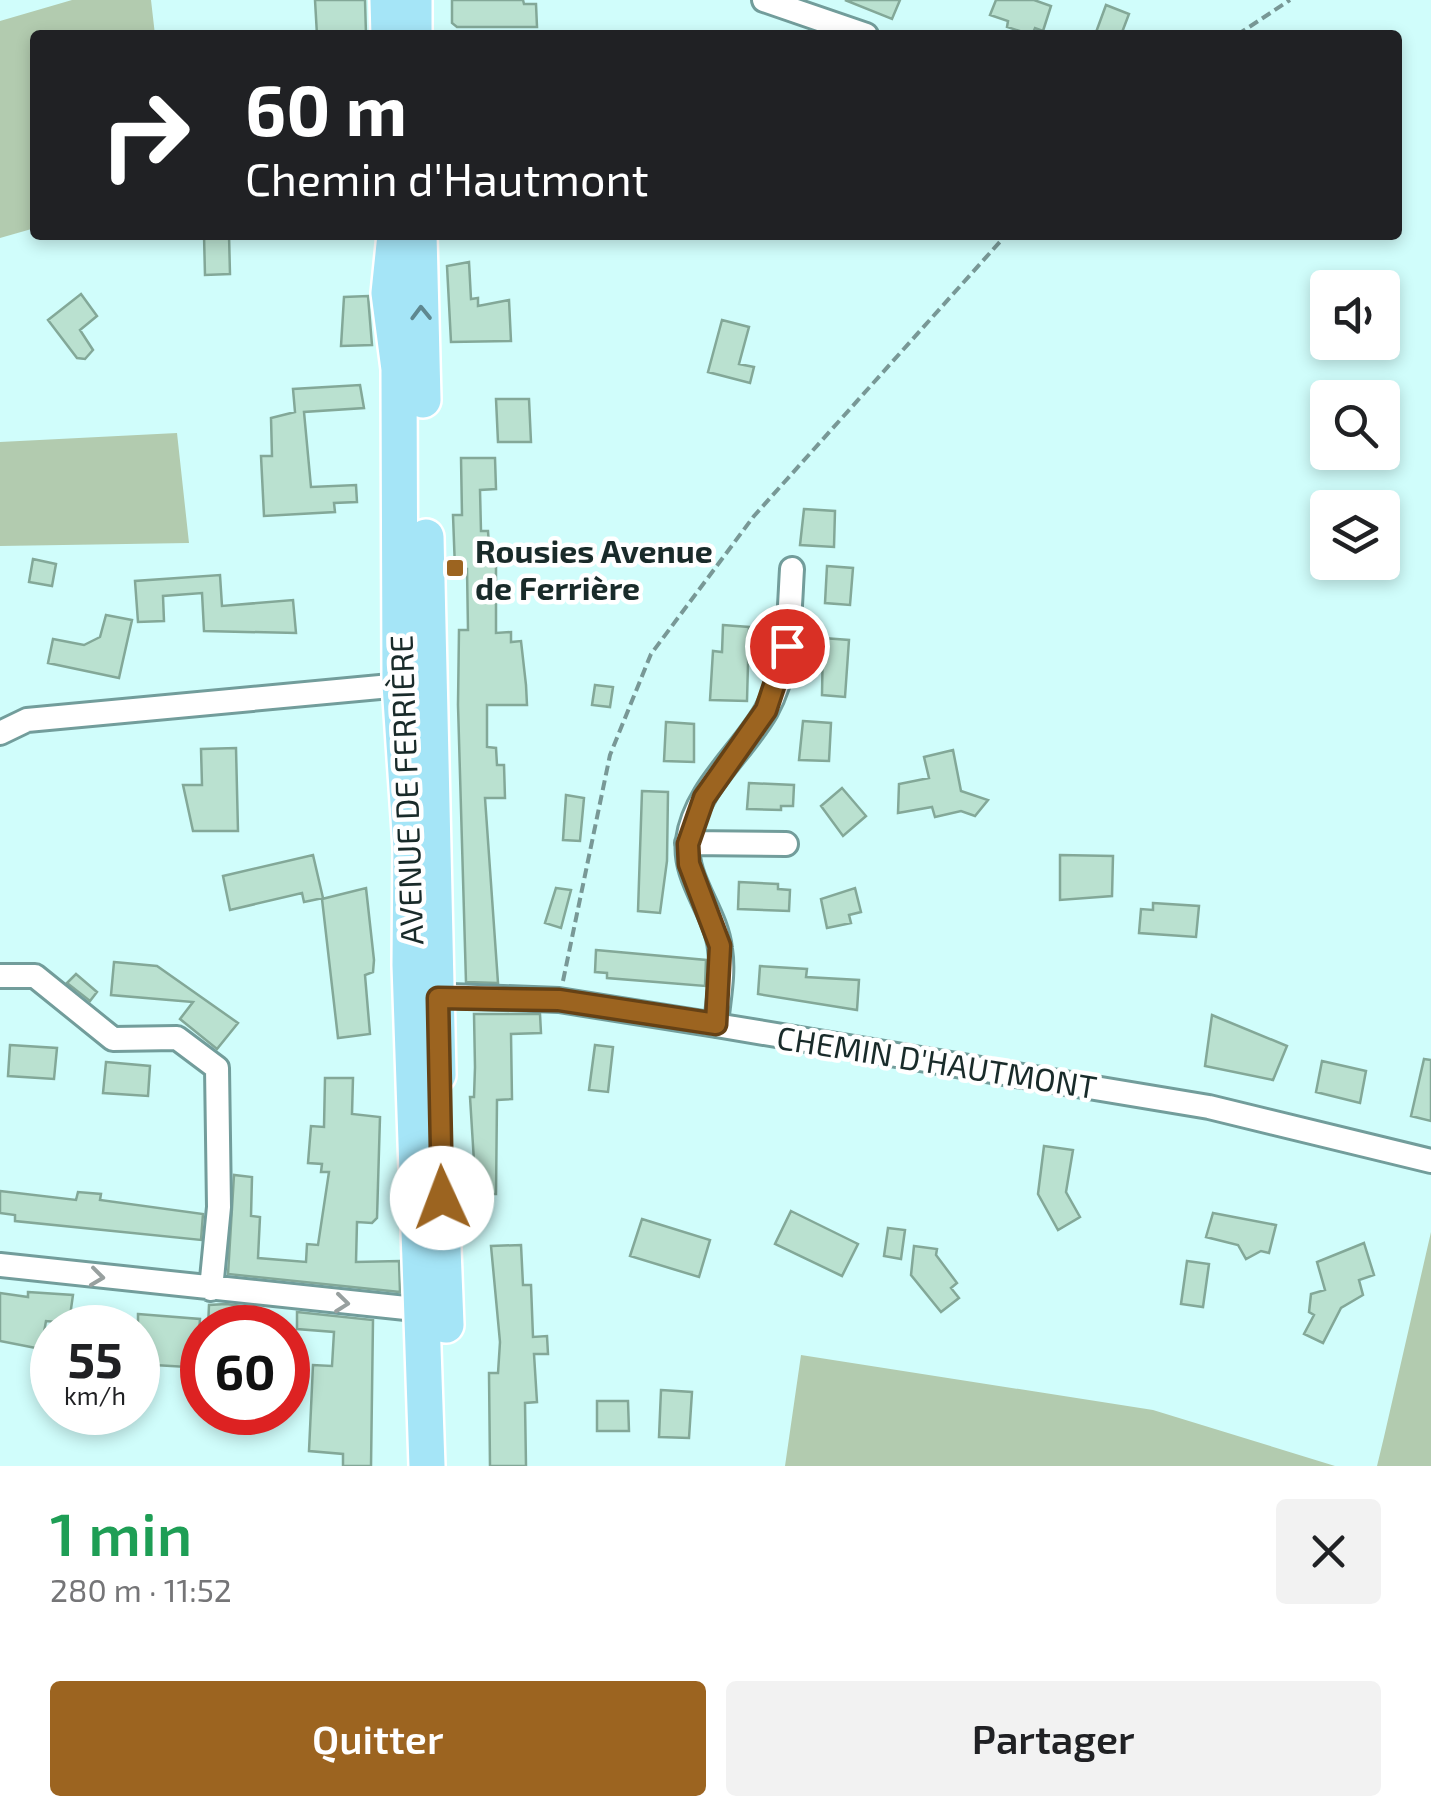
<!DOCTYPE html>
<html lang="fr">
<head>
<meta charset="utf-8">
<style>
	:root { --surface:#fff; --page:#f2f2f2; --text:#202124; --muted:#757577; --accent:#9c6420 }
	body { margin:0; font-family:"Exo 2",sans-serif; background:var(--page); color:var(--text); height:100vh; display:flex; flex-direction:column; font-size:38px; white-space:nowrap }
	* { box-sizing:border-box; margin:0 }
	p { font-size:32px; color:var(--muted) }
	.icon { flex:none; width:55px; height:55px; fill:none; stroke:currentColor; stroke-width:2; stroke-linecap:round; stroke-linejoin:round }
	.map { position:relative; height:1466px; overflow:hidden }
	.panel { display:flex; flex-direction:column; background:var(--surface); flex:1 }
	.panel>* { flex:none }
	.guide { position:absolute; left:30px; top:30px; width:1372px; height:210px; border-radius:10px; box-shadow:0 5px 15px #0003; background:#202124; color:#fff; overflow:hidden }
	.tools { position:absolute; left:1310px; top:270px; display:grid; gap:20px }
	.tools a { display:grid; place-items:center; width:90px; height:90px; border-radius:10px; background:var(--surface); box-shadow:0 5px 15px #0003; font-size:50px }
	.speed { position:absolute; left:30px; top:1305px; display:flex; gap:20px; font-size:50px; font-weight:700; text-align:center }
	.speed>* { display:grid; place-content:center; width:130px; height:130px; border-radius:50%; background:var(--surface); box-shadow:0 5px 15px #0003; line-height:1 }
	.speed small { font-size:25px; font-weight:400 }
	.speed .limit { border:15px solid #d22; background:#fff; color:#111 }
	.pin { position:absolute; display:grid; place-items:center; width:85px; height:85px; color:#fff; margin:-42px; border:5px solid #fff; border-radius:50%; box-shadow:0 2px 10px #0007 }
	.me { position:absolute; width:110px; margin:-55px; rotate:358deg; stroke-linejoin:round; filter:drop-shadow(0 0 8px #0008) }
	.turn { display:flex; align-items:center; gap:35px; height:210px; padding:0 50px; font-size:45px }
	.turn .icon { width:130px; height:130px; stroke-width:2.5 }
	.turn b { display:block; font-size:70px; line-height:85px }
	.round { display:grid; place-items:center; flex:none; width:105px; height:105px; border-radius:10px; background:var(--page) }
	.headline { display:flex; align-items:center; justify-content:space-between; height:170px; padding:0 50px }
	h1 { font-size:60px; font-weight:600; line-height:75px; color:#1e9e55 }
	.action { display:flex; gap:20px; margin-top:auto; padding:20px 50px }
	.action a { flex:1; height:115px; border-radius:10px; background:var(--accent); color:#fff; font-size:40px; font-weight:600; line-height:115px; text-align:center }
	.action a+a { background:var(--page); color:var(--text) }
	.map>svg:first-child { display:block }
	.green { fill:#b2cbaf }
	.building { fill:#bae1d0; stroke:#83a898; stroke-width:2.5 }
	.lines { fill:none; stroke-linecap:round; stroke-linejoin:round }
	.minor-casing { stroke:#729d9b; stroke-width:28 }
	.primary-casing { stroke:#fff; stroke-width:40 }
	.path { stroke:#789896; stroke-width:4; stroke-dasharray:10 5; stroke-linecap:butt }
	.minor { stroke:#fff; stroke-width:22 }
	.primary { stroke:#a5e5f7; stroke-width:35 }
	.oneway { stroke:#5f8890 }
	.oneway2 { stroke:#98a09f }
	.route-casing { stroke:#654115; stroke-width:25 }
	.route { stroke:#9c6420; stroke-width:18 }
	.poi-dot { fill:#9c6420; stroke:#fff; stroke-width:4 }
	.labels { text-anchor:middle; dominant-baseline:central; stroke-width:9; stroke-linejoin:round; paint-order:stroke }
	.poi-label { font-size:32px; font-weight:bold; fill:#192b2a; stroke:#fff; text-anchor:start }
	.street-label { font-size:32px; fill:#192b2a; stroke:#fff }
</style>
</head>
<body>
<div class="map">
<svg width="1431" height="1466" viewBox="0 0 1431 1466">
	<rect width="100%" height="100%" fill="#d0fdfb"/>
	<path class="green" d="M 72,0 L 151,0 L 155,35 L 35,35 L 35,228 L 0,238 L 0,21 Z
		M 177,433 L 189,543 L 0,546 L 0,442 Z
		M 1431,1232 L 1431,1466 L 1377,1466 L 1384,1437 Z
		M 801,1355 L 1153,1410 L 1335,1466 L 785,1466 Z"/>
	<path class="building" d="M 315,0 L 365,0 L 366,35 L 317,35 Z
		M 452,0 L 523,0 L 524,4 L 536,4 L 537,27 L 457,27 L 452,23 Z
		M 845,0 L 900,0 L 892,19 Z
		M 996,0 L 1034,0 L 1051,6 L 1043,31 L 1035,28 L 1032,35 L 1007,27 L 1008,21 L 990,15 Z
		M 1106,5 L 1129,14 L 1121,35 L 1095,35 Z
		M 204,235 L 229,235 L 230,274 L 205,275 Z
		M 469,262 L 471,299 L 478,298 L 478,306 L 509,300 L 511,341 L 451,342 L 447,266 Z
		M 81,294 L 97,316 L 80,330 L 93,350 L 85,359 L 77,358 L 48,320 Z
		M 368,296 L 372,345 L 341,346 L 344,297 Z
		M 722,320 L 749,327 L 739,364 L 754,367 L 750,383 L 708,372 Z
		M 360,385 L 364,408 L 304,412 L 311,487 L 356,485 L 357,502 L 334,503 L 335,512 L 264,516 L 261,456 L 272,456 L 271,418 L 295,412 L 293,389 Z
		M 496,399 L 529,399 L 531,442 L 498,442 Z
		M 461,458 L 495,458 L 496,489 L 480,490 L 481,531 L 488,531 L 490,560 L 496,560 L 496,633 L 511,632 L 511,642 L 521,641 L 526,685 L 527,705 L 487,705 L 487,747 L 496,748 L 497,765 L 504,765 L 505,798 L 485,798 L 498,983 L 466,982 L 458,705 L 459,630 L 468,630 L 467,569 L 455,569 L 453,515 L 462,515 Z
		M 804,509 L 835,511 L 834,547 L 800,545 Z
		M 33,559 L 56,564 L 52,586 L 29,582 Z
		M 827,566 L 853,568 L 850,605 L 825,603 Z
		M 220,575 L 222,606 L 293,600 L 296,633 L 204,631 L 202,593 L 163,596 L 164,621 L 138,622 L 135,581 Z
		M 106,615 L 132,620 L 119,678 L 48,663 L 53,639 L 84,645 L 100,637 Z
		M 723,625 L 749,627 L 747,701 L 710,700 L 713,651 L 722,652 Z
		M 823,638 L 849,640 L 845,697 L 822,695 Z
		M 595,685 L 613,687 L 610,707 L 592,705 Z
		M 803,721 L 831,723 L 829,761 L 799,760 Z
		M 666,722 L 694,724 L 694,762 L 664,761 Z
		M 236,748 L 238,831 L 193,831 L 183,785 L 202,785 L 201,749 Z
		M 953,750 L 961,791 L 988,800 L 975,816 L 961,811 L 935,817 L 932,807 L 898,813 L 899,784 L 929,778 L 924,757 Z
		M 749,783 L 794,785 L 793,806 L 781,806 L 781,810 L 747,809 Z
		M 842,788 L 866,816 L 843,836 L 821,806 Z
		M 642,791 L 668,792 L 667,861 L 660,913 L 638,911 Z
		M 566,795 L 584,798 L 580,841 L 563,840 Z
		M 313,855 L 323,898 L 304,902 L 302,893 L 230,910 L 223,876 Z
		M 1060,855 L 1113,856 L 1112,896 L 1060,900 Z
		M 739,882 L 778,884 L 778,889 L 790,890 L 789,911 L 738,909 Z
		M 366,888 L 374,960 L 373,972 L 365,975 L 370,1034 L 338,1038 L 322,899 Z
		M 556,888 L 571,890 L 561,928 L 545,923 Z
		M 855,888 L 861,912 L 849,915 L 851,923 L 827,928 L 821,899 Z
		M 1153,903 L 1199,906 L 1196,937 L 1139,933 L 1141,909 L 1153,910 Z
		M 596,950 L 706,960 L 705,986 L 607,978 L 607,973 L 595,972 Z
		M 114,962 L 157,966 L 238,1023 L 217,1049 L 180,1019 L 193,1002 L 111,995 Z
		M 760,966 L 807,969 L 806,977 L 859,980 L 857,1010 L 758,994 Z
		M 76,974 L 97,992 L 90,1001 L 67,983 Z
		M 474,1014 L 540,1014 L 541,1033 L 511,1034 L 512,1099 L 497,1100 L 496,1194 L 476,1194 L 470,1097 L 474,1097 L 475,1067 Z
		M 1212,1015 L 1287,1046 L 1273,1080 L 1205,1066 Z
		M 10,1045 L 57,1048 L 54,1079 L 8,1076 Z
		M 595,1045 L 613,1047 L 608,1092 L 589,1090 Z
		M 1424,1059 L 1431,1060 L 1431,1121 L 1411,1116 Z
		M 1322,1061 L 1366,1071 L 1360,1103 L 1316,1092 Z
		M 106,1062 L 150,1066 L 148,1096 L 103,1093 Z
		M 325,1078 L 353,1078 L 352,1114 L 380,1117 L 377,1218 L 372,1223 L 357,1222 L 356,1262 L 399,1261 L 400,1292 L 228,1274 L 234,1175 L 252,1177 L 251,1216 L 260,1217 L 258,1258 L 306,1262 L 307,1244 L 318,1245 L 329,1172 L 321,1172 L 322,1164 L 308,1163 L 311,1126 L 324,1127 Z
		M 1044,1146 L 1073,1150 L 1066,1192 L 1080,1217 L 1058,1230 L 1038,1194 Z
		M 0,1191 L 76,1200 L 78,1192 L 101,1194 L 100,1200 L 203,1214 L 201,1240 L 15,1221 L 15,1215 L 0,1213 Z
		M 791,1211 L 858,1244 L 842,1276 L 775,1244 Z
		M 1213,1213 L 1276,1225 L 1269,1253 L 1261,1251 L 1246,1259 L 1238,1245 L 1206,1237 Z
		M 642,1219 L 710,1240 L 699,1277 L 630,1256 Z
		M 888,1228 L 905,1230 L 901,1259 L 884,1256 Z
		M 1364,1243 L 1374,1275 L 1359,1280 L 1363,1295 L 1341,1308 L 1323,1343 L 1304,1334 L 1314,1315 L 1309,1312 L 1311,1294 L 1325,1290 L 1317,1262 Z
		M 521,1245 L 523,1285 L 531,1285 L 533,1337 L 547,1336 L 548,1354 L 534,1354 L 537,1402 L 525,1403 L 526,1466 L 490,1466 L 489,1373 L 498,1373 L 500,1342 L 491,1246 Z
		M 914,1246 L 937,1249 L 936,1255 L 957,1283 L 951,1288 L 959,1298 L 941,1312 L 911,1275 Z
		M 1187,1261 L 1209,1264 L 1203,1307 L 1181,1304 Z
		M 28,1292 L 73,1295 L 69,1323 L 46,1321 L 41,1349 L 0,1341 L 0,1293 L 28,1297 Z
		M 226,1304 L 243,1306 L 240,1328 L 208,1328 L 209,1305 Z
		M 297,1312 L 373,1320 L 371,1466 L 343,1466 L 343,1454 L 309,1451 L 313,1365 L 332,1366 L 334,1332 L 297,1329 Z
		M 138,1314 L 200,1319 L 198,1347 L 190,1347 L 187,1367 L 138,1364 Z
		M 661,1390 L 692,1392 L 689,1438 L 659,1437 Z
		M 597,1401 L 628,1401 L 629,1431 L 597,1431 Z"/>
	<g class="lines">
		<defs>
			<path id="minor" d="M 764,0 L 866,35
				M 0,733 L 27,720 L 412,684
				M 687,843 L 786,844
				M 0,976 L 35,976 L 113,1039 L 177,1038 L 217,1068 L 219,1207 L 211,1289
				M 425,995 L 559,1000 L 716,1025 L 1209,1107 L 1431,1161
				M 716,1025 C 718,1000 724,974 720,949 C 716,911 683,879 688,840 C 695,789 742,753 766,711 C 790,668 789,617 792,569
				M 0,1265 L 434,1311"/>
			<path id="primary" d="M 388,0 L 389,35
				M 414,0 L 414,35
				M 395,235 L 389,293 L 399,369 L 400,684 L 411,847 L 410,965 L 427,1466
				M 419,235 L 423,400
				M 426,537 L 438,1075
				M 441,1197 L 446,1325"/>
		</defs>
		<use href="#minor" class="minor-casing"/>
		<use href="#primary" class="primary-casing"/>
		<path class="path" d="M 1237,35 L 1290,0
			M 563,981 L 610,755 L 651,654 L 754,516 L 1006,235"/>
		<use href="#minor" class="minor"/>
		<use href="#primary" class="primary"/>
	</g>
	<defs><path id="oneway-chevron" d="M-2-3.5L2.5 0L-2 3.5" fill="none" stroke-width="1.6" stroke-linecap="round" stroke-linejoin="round" transform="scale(2.5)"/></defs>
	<use class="oneway" href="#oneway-chevron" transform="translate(421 313) rotate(-91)"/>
	<g class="oneway2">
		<use href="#oneway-chevron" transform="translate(97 1277) rotate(7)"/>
		<use href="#oneway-chevron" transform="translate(342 1303) rotate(6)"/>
	</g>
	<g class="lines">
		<defs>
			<path id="route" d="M 442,1198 L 438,998 L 559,1000 L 716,1024 L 720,946 L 689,864 L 688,844 L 704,798 L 766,710 L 787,646"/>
		</defs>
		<use href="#route" class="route-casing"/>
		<use href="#route" class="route"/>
	</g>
	<rect class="poi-dot" x="445" y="558" width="20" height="20" rx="5"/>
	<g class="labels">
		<g class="poi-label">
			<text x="475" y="550">Rousies Avenue<tspan x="475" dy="37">de Ferrière</tspan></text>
		</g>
		<g class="street-label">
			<text transform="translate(405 790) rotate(-92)">AVENUE DE FERRIÈRE</text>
			<text transform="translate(937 1061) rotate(9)">CHEMIN D'HAUTMONT</text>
		</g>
	</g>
</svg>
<div class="tools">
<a><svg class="icon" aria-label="sound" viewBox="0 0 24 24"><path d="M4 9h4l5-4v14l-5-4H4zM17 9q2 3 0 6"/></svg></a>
<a><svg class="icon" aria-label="search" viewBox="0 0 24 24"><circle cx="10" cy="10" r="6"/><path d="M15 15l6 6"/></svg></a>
<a><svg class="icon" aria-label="layers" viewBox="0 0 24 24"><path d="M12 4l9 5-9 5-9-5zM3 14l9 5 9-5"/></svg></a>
</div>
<div class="speed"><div>55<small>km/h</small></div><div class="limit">60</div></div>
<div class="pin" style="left:787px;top:646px;background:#d93025"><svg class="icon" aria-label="arrive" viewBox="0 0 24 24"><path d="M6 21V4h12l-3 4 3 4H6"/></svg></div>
<svg class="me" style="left:442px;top:1198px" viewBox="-20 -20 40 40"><circle r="19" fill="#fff"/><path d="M0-13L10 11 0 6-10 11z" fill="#9c6420"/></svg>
<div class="guide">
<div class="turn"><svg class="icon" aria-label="right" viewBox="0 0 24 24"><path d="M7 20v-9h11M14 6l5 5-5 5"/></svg><div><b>60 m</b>Chemin d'Hautmont</div></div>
</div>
</div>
<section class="panel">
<div class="headline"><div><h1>1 min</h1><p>280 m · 11:52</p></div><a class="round"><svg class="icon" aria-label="close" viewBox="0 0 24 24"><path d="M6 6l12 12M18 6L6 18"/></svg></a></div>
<div class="action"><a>Quitter</a><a>Partager</a></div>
</section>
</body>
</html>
